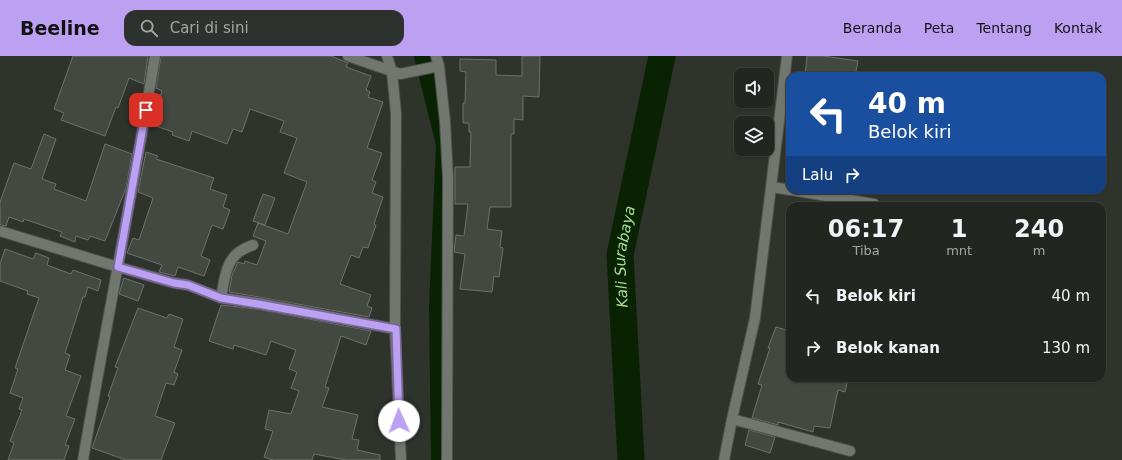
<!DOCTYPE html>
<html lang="id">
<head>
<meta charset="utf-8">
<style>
	:root { --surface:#222621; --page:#2e322e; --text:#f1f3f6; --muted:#a2a5a5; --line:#3f433f; --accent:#bca0f2 }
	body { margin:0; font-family:"DejaVu Sans",sans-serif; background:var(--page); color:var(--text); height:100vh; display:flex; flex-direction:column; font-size:15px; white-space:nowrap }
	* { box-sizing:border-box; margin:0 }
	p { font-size:13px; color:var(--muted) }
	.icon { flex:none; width:22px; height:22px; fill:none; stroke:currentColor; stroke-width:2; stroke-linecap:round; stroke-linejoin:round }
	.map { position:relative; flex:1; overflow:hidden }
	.details { position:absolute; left:786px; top:146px; width:320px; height:180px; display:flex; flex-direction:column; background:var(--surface); border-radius:12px; box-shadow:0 1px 3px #0004,0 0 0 1px var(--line) }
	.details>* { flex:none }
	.top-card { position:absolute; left:786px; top:16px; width:320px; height:122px; border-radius:12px; box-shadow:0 1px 3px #0004,0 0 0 1px var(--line); background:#1a4fa0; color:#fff; overflow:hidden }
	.tools { position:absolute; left:734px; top:12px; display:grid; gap:8px }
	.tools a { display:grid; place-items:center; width:40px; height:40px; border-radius:8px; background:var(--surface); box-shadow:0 1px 3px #0004,0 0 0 1px var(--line); font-size:20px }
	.pin { position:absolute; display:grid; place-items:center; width:34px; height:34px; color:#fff; margin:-17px; border-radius:8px; box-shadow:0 2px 6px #0006 }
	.me { position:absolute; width:44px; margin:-22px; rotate:358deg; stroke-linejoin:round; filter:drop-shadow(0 0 3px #0008) }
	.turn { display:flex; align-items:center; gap:14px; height:84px; padding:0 16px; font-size:18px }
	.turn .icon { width:52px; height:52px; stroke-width:2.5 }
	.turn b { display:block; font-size:28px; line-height:34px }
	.then { display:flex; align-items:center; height:38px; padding:0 16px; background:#0003; gap:8px; font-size:15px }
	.eta { display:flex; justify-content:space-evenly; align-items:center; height:68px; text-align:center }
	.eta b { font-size:24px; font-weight:800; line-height:28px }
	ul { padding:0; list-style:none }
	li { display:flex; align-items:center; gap:12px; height:52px; padding:0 16px }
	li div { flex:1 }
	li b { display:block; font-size:15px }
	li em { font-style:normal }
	header { display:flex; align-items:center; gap:24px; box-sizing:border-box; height:56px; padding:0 20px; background:var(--accent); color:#111 }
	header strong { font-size:19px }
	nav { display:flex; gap:22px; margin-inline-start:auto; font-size:14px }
	.search { width:280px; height:36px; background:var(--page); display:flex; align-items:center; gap:10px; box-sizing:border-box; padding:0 14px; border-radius:12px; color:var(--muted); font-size:15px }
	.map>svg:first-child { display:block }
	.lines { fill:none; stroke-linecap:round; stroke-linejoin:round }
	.canal { stroke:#092302; stroke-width:16 }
	.river { stroke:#092302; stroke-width:27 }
	.building { fill:#434841; stroke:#6c726b }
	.minor-casing { stroke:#4c504b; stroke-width:12 }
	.minor { stroke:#71766f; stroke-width:10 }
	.route-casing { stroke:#7a689d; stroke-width:10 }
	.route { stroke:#bca0f2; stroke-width:7 }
	.labels { text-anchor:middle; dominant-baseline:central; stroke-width:4; stroke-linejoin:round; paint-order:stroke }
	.water-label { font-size:15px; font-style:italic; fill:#a6de97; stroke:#171a17 }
</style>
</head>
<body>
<header>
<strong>Beeline</strong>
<div class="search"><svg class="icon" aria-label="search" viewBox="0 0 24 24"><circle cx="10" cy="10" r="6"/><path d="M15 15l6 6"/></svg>Cari di sini</div>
<nav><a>Beranda</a><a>Peta</a><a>Tentang</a><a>Kontak</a></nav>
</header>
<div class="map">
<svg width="1122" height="404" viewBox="0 0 1122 404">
	<rect width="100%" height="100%" fill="#2e332c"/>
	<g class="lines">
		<path class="canal" d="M 422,0 L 444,88 L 437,251 L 439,404"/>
		<path class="river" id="s1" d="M 631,404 L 620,199 L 662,0"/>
	</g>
	<path class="building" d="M 73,0 L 148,0 L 144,28 L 129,22 L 118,52 L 116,51 L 105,80 L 61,64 L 64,57 L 54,53 Z
		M 161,0 L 331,0 L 348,7 L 346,11 L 371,20 L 366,34 L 370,36 L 368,41 L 383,46 L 367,92 L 382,97 L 372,124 L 376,126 L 372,137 L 383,141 L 374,168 L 376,169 L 368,192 L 363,191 L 359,202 L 351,199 L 340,228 L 371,239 L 367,250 L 372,252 L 369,261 L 259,241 L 229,236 L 232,219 L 238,206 L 244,208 L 245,205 L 257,209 L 266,185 L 253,180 L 258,167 L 288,178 L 307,126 L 284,117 L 297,82 L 280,76 L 284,65 L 250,53 L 242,76 L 233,73 L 227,88 L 192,75 L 189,85 L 172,79 L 173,76 L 150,68 L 162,35 L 156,32 Z
		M 522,0 L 540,0 L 539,41 L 523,40 L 523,64 L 514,63 L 514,78 L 511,78 L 511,151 L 490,151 L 487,173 L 502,175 L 500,191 L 503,192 L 499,221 L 494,220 L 492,236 L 460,233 L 465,198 L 454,196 L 456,179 L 464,180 L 468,148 L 455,148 L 455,111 L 470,111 L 471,76 L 469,76 L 469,67 L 463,67 L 463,47 L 465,47 L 466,16 L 460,15 L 460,3 L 496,4 L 496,19 L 522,20 Z
		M 807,0 L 823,0 L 858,5 L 855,20 L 805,20 Z
		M 44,78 L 56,83 L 42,123 L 56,128 L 54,133 L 86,145 L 105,88 L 132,98 L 126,132 L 105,185 L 90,180 L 88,184 L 76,180 L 75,186 L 60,180 L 62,176 L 24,163 L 23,166 L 9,161 L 6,170 L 0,169 L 0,146 L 14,107 L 31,113 Z
		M 146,96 L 158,100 L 156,103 L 214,122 L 210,133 L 227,139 L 223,151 L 230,154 L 223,173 L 212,169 L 201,200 L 210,204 L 204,220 L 178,211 L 175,220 L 159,216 L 162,209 L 127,197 L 133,182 L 139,184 L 153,142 L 138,136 Z
		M 263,138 L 275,142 L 265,169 L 253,165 Z
		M 5,193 L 33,203 L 36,197 L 49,202 L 47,209 L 71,218 L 73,214 L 101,224 L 98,235 L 88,231 L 85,241 L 83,241 L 65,297 L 70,299 L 65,314 L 81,320 L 66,360 L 75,363 L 65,389 L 69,390 L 64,404 L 8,404 L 14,387 L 10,385 L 22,354 L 19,353 L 23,342 L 10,337 L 18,313 L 15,312 L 39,242 L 27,238 L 28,235 L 0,225 L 0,208 Z
		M 124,222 L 144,229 L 138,245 L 119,238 Z
		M 221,249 L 257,253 L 371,275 L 366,289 L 341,280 L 325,331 L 329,332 L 322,351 L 358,359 L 352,383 L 359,384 L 357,394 L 380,399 L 380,404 L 346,404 L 314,398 L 312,404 L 273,404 L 264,401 L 273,375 L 265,373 L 269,354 L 291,358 L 299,335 L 291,332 L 297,316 L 289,313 L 296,294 L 271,285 L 266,299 L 234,289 L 233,293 L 209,285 Z
		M 138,252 L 167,262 L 169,258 L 183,263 L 174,291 L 182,294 L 174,316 L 178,318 L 174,329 L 166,327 L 155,360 L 175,367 L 161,404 L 126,404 L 92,392 L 110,341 L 108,340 L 118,312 L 115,311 Z
		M 776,271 L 790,275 L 790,322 L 848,322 L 845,336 L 838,334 L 830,372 L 814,370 L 813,376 L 778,366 L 778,369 L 752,362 L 762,329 L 758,328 L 770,292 L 768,292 Z
		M 749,374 L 775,381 L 770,397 L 745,389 Z"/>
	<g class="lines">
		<defs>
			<path id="minor" d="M 348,0 L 400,18 L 439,10
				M 387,0 L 392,16 L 396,57 L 395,273 L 401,404
				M 436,0 L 439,10 L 445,65 L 448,122 L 447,404
				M 772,131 L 790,134
				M 791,134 L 874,148
				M 0,175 L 118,211 L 174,227 L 188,229 L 221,242 L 258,247 L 395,273
				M 221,242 C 224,227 225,206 239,196 C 243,193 248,191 253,189
				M 732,363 L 850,395
				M 83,404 C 106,269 133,135 155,0
				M 724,404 L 732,363 L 755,262 L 787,0"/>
		</defs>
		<use href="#minor" class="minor-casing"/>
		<use href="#minor" class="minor"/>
	</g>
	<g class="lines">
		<defs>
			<path id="route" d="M 146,54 L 118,211 L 174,227 L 188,229 L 221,242 L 258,248 L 396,273 L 399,365"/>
		</defs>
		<use href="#route" class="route-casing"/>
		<use href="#route" class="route"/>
	</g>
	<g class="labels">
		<g class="water-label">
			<text stroke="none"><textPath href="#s1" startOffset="204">Kali Surabaya</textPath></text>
		</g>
	</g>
</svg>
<div class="tools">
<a><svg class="icon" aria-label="sound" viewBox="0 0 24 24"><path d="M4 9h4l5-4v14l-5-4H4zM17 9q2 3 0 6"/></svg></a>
<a><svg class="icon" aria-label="layers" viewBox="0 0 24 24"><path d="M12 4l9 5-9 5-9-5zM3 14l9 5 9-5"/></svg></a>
</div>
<div class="pin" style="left:146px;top:54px;background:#d93025"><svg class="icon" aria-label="arrive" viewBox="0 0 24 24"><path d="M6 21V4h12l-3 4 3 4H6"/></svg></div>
<svg class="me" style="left:399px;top:365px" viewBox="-20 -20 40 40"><circle r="19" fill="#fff"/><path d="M0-13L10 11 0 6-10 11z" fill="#bca0f2"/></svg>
<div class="top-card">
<div class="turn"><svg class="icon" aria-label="left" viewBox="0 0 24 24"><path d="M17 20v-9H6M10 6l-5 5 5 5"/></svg><div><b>40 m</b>Belok kiri</div></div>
<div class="then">Lalu<svg class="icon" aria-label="right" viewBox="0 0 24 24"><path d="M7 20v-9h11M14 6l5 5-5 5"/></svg></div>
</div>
<section class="details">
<div class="eta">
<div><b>06:17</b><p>Tiba</p></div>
<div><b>1</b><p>mnt</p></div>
<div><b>240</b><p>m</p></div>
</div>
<ul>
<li><svg class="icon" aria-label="left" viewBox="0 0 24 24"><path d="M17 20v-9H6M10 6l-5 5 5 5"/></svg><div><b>Belok kiri</b></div><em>40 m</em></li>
<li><svg class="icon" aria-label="right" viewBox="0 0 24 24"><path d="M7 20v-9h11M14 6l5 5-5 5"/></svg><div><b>Belok kanan</b></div><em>130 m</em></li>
</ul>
</section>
</div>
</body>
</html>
